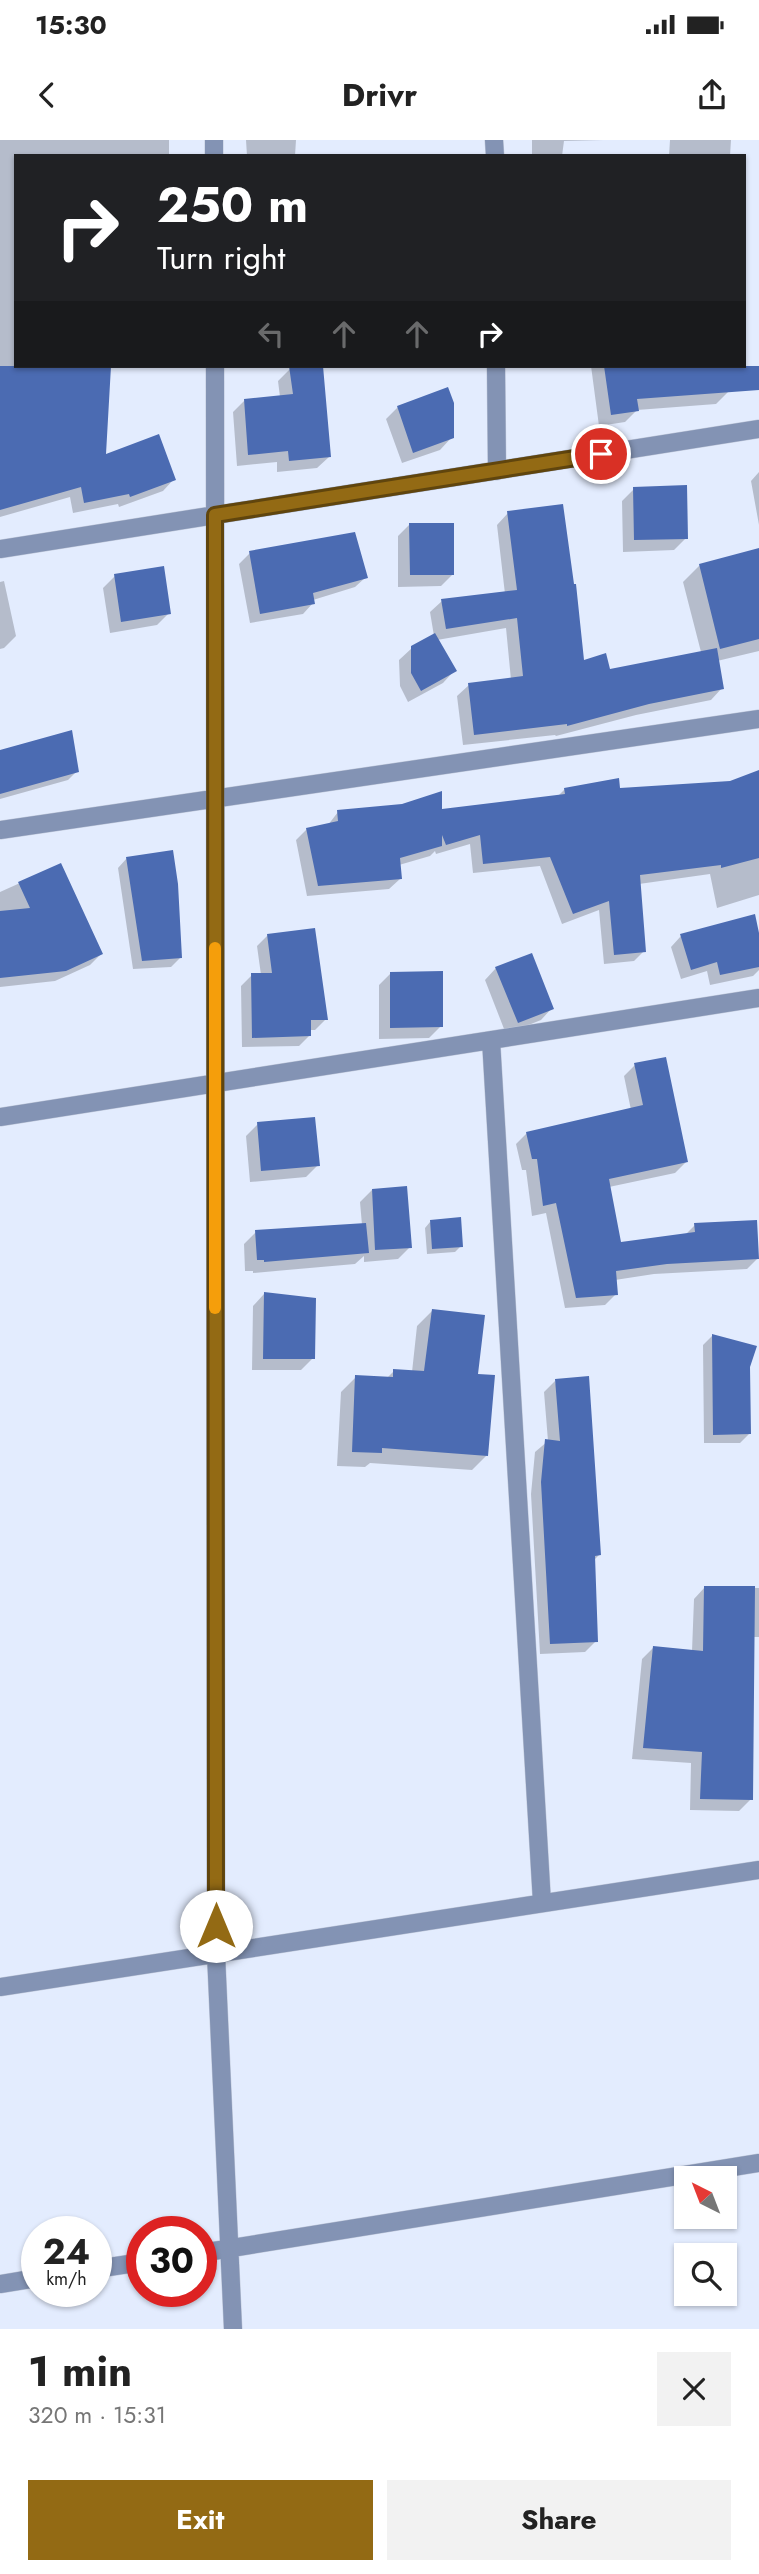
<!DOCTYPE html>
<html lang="en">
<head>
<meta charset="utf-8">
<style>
	:root { --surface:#fff; --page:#f2f2f2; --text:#222; --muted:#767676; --accent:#936a14 }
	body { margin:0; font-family:Jost,sans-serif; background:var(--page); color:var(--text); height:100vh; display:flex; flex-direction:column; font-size:26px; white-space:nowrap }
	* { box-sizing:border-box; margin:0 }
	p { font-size:23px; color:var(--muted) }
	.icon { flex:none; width:38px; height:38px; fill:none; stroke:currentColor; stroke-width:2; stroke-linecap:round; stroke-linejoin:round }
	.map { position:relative; height:2189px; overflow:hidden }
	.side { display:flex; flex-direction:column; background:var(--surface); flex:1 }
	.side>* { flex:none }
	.guide { position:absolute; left:14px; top:14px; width:732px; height:214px; border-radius:0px; box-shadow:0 2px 5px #0004; background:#202124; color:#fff; overflow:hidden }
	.needle { width:46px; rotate:318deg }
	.buttons { position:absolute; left:674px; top:2026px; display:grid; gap:14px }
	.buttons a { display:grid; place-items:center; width:63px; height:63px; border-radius:0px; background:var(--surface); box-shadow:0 2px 5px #0004; font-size:35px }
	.speed { position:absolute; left:21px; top:2076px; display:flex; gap:14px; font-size:35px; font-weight:700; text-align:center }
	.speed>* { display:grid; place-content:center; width:91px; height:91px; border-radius:50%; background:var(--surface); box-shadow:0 2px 5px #0004; line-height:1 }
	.speed small { font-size:18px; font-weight:400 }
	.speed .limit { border:10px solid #d22; background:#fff; color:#111 }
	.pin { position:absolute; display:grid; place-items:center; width:60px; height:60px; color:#fff; margin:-30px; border:4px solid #fff; border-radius:50%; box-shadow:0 2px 7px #0007 }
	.me { position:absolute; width:77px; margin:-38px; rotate:0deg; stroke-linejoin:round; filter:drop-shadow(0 0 5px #0008) }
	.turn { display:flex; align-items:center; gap:24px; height:147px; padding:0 28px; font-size:32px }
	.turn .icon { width:91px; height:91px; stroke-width:2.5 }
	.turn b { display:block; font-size:49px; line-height:60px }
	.lanes { display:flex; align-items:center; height:66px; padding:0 28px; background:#0003; justify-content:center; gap:35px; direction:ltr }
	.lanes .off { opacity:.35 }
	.round { display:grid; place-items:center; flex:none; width:74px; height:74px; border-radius:0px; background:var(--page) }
	.head { display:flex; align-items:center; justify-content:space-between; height:119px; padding:0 28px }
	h1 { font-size:42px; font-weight:700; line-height:52px }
	.button { display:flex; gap:14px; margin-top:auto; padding:14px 28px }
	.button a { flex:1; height:80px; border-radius:0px; background:var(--accent); color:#fff; font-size:28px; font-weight:700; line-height:80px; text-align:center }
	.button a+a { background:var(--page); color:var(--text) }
	.status { display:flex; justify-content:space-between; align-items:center; height:49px; padding:0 35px; background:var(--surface); direction:ltr }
	.status svg { height:19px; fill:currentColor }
	header { display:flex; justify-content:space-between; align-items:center; height:91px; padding:0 28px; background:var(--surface); font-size:32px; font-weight:700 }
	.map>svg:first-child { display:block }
	.shadow { fill:#0003 }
	.building { fill:#4b6bb2 }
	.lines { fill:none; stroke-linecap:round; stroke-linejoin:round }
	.minor-casing { stroke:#c1c9da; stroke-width:19 }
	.minor { stroke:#8393b4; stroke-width:18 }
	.route-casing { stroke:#60450d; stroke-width:18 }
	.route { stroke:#936a14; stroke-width:12 }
	.slow { stroke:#f59e0b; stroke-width:12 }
</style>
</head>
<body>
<div class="status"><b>15:30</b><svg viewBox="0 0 49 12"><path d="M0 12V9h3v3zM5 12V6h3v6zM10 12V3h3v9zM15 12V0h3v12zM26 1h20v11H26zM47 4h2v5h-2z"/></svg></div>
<header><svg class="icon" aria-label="back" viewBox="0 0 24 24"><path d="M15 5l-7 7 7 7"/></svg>Drivr<svg class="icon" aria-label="share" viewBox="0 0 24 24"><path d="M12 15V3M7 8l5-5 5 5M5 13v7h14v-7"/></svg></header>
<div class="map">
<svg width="759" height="2189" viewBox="0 0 759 2189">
	<rect width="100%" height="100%" fill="#e3ecfe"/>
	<path class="shadow" d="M 0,0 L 169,0 L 169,16 L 16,16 L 16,226 L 109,226 L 105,317 L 174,339 L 163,351 L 119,367 L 118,364 L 73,373 L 70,357 L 0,377 Z
		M 246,0 L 296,0 L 295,16 L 247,16 Z
		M 532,0 L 604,0 L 564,1 L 562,16 L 532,16 Z
		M 670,0 L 731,0 L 730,16 L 669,16 Z
		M 310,226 L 322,226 L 329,317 L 317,328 L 277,332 L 277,322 L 237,326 L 233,272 L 245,260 L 280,257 L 278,241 L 290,229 Z
		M 591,226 L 726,226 L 728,252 L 716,264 L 637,270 L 625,282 L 599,286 Z
		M 398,267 L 452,297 L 440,310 L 402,323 L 386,279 Z
		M 759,332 L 759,385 L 751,341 Z
		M 634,349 L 686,398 L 674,410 L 623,412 L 622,361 Z
		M 508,373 L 582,522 L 608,531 L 701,512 L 683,442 L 700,425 L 759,409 L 759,511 L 717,521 L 722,548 L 711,560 L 636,575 L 556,596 L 555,595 L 463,605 L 457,556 L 469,545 L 511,540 L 506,488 L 437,500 L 454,531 L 443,543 L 408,562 L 400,546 L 399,520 L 412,508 L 434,496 L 430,472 L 442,461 L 505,454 L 497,385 Z
		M 410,384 L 453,434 L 441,446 L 398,447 L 398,396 Z
		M 250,413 L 366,437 L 355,447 L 313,460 L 313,463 L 303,474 L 250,483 L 239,424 Z
		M 115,436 L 169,473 L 157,485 L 110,493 L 103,448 Z
		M 4,441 L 16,496 L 4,508 L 0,509 L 0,442 Z
		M 0,611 L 77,631 L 68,640 L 0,659 Z
		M 759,632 L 759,755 L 717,768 L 710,734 L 639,744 L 644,811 L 634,821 L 604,824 L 599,770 L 562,784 L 540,726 L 473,733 L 470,704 L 436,714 L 435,711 L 430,716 L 399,725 L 400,739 L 389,749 L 307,756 L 296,700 L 307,689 L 328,685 L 338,672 L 441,671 L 557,657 L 565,649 L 619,650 L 730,643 Z
		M 127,718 L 180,818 L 171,827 L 133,829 L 118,728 Z
		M 60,725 L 101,814 L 90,825 L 55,841 L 0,847 L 0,752 Z
		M 268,795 L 326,879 L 315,890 L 309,890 L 309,896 L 299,906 L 242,907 L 241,846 L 252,835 L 261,835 L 257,806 Z
		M 681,796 L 759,802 L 759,830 L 753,836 L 710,845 L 707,831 L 681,839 L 671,807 Z
		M 496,828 L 552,868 L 541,880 L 506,894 L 485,840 Z
		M 391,833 L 441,886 L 429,898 L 379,899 L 379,845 Z
		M 635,925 L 686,1022 L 675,1033 L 609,1047 L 620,1104 L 685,1095 L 695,1085 L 758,1118 L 747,1129 L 654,1134 L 615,1140 L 616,1154 L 605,1165 L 565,1168 L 546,1073 L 532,1076 L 526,1030 L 522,1030 L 516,1004 L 527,993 L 631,970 L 624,936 Z
		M 258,984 L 318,1025 L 306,1037 L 250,1042 L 246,996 Z
		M 372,1050 L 410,1107 L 398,1119 L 364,1122 L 364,1116 L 355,1124 L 253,1133 L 253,1131 L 245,1131 L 244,1104 L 256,1092 L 362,1085 L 360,1062 Z
		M 430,1082 L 461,1106 L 455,1112 L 427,1114 L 425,1088 Z
		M 264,1154 L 313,1218 L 301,1230 L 252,1230 L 253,1166 Z
		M 432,1171 L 476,1236 L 487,1315 L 472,1330 L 370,1323 L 365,1327 L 337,1326 L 341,1252 L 356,1237 L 386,1239 L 394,1231 L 412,1232 L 417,1186 Z
		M 712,1196 L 749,1227 L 749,1294 L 740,1303 L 704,1303 L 703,1205 Z
		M 555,1241 L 599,1415 L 594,1420 L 596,1501 L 585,1512 L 540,1514 L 531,1354 L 535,1312 L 548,1301 L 544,1252 Z
		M 705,1447 L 759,1448 L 759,1497 L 753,1497 L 751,1659 L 739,1671 L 690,1670 L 691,1623 L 632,1619 L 642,1519 L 653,1508 L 692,1511 L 694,1459 Z"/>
	<path class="building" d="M 0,226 L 111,226 L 106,314 L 159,294 L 176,340 L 130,357 L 129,354 L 84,363 L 81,347 L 0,370 Z
		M 289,226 L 323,226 L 331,317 L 289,321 L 288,311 L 248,315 L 244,259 L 293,254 Z
		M 604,226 L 759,226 L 759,250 L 637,259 L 639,271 L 611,275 Z
		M 448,247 L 454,263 L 454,298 L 413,313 L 397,266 Z
		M 687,345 L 688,399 L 634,400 L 633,347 Z
		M 563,364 L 574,444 L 576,444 L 584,520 L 606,513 L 610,529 L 717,508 L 724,549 L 649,564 L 567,586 L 567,584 L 474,595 L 468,543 L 523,536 L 517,478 L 446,489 L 441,459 L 517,450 L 507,371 Z
		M 409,383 L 454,383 L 454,435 L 410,435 Z
		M 355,392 L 368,438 L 313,453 L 315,464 L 260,474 L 249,411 Z
		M 759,408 L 759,499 L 720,509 L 699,424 Z
		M 164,426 L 171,474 L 121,482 L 114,434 Z
		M 435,493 L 457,531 L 421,551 L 411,533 L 411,506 Z
		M 72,590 L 79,632 L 0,654 L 0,610 Z
		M 759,630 L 759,718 L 721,728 L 721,725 L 640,735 L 646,812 L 614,815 L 609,761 L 573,774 L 550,717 L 483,724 L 480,695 L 446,705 L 442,695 L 442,706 L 400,718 L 402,739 L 318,746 L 306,688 L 338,681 L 337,670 L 402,664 L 442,651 L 442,669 L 565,654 L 564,648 L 619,638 L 620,648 L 730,641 Z
		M 173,710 L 178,744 L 182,818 L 142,821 L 126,717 Z
		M 61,723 L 103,814 L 66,831 L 0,838 L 0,771 L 30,768 L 18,742 Z
		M 755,774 L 759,793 L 759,827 L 720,835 L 717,822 L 691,830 L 680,794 Z
		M 315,788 L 328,880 L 311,880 L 311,896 L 252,898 L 251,833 L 272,833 L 267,794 Z
		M 532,813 L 554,869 L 518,883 L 495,827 Z
		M 443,831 L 443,887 L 390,888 L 390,832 Z
		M 666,917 L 688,1022 L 609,1039 L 621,1102 L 695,1092 L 694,1083 L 757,1080 L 759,1119 L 667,1124 L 616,1131 L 618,1155 L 576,1158 L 556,1063 L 543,1066 L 537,1019 L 532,1019 L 526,992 L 643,965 L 634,923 Z
		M 315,977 L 320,1026 L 261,1031 L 257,982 Z
		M 407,1046 L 412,1108 L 375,1110 L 372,1049 Z
		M 461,1077 L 463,1107 L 432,1109 L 430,1080 Z
		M 366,1083 L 369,1113 L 264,1122 L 264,1120 L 257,1120 L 255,1090 Z
		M 264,1152 L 316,1158 L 315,1219 L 263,1219 Z
		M 432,1169 L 485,1175 L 478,1234 L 495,1235 L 488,1316 L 382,1308 L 382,1313 L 352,1312 L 355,1235 L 393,1237 L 393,1229 L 424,1231 Z
		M 712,1194 L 757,1206 L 750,1227 L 751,1294 L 713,1295 Z
		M 589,1236 L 601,1415 L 595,1416 L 598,1502 L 550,1504 L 541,1342 L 545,1299 L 560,1301 L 555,1239 Z
		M 704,1446 L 755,1446 L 753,1660 L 700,1659 L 702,1612 L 643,1608 L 653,1506 L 703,1511 Z"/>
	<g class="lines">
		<defs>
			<path id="minor" d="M 214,0 L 214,16
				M 494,0 L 495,16
				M 215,226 L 216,1814 L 233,2189
				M 496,226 L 497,331
				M 0,409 L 759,289
				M 0,690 L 759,579
				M 491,900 L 542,1763
				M 0,977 L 759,858
				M 0,1847 L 759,1730
				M 201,2113 L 759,2023
				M 96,2129 L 142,2122
				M 0,2144 L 37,2138"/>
		</defs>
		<use href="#minor" class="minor-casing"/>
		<use href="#minor" class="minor"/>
	</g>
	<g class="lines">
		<defs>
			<path id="route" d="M 216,1786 L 215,375 L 601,314"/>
		</defs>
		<use href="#route" class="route-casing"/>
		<use href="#route" class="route"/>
		<path class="slow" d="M 215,808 L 215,1168"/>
	</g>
</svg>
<div class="buttons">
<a><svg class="needle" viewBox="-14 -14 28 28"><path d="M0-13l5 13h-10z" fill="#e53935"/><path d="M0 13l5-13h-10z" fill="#767676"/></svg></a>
<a><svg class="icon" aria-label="search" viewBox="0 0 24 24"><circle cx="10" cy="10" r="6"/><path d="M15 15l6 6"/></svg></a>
</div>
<div class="speed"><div>24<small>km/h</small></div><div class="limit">30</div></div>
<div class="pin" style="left:601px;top:314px;background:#d93025"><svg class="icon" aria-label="arrive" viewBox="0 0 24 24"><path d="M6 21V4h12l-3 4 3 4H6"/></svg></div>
<svg class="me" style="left:216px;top:1786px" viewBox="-20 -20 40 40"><circle r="19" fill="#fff"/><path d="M0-13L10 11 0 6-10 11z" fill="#936a14"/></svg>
<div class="guide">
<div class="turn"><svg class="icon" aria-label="right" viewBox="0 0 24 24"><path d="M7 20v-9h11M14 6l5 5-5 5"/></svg><div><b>250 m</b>Turn right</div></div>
<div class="lanes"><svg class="icon off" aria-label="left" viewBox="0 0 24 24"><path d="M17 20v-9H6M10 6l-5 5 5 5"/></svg><svg class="icon off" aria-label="ahead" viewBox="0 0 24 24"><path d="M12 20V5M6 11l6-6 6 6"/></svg><svg class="icon off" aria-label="ahead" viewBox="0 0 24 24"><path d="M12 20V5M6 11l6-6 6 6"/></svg><svg class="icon" aria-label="right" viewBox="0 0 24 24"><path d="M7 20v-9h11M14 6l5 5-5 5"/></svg></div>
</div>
</div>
<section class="side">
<div class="head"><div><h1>1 min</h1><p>320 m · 15:31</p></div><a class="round"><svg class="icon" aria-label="close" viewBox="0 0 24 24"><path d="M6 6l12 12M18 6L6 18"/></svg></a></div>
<div class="button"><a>Exit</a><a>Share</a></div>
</section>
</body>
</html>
